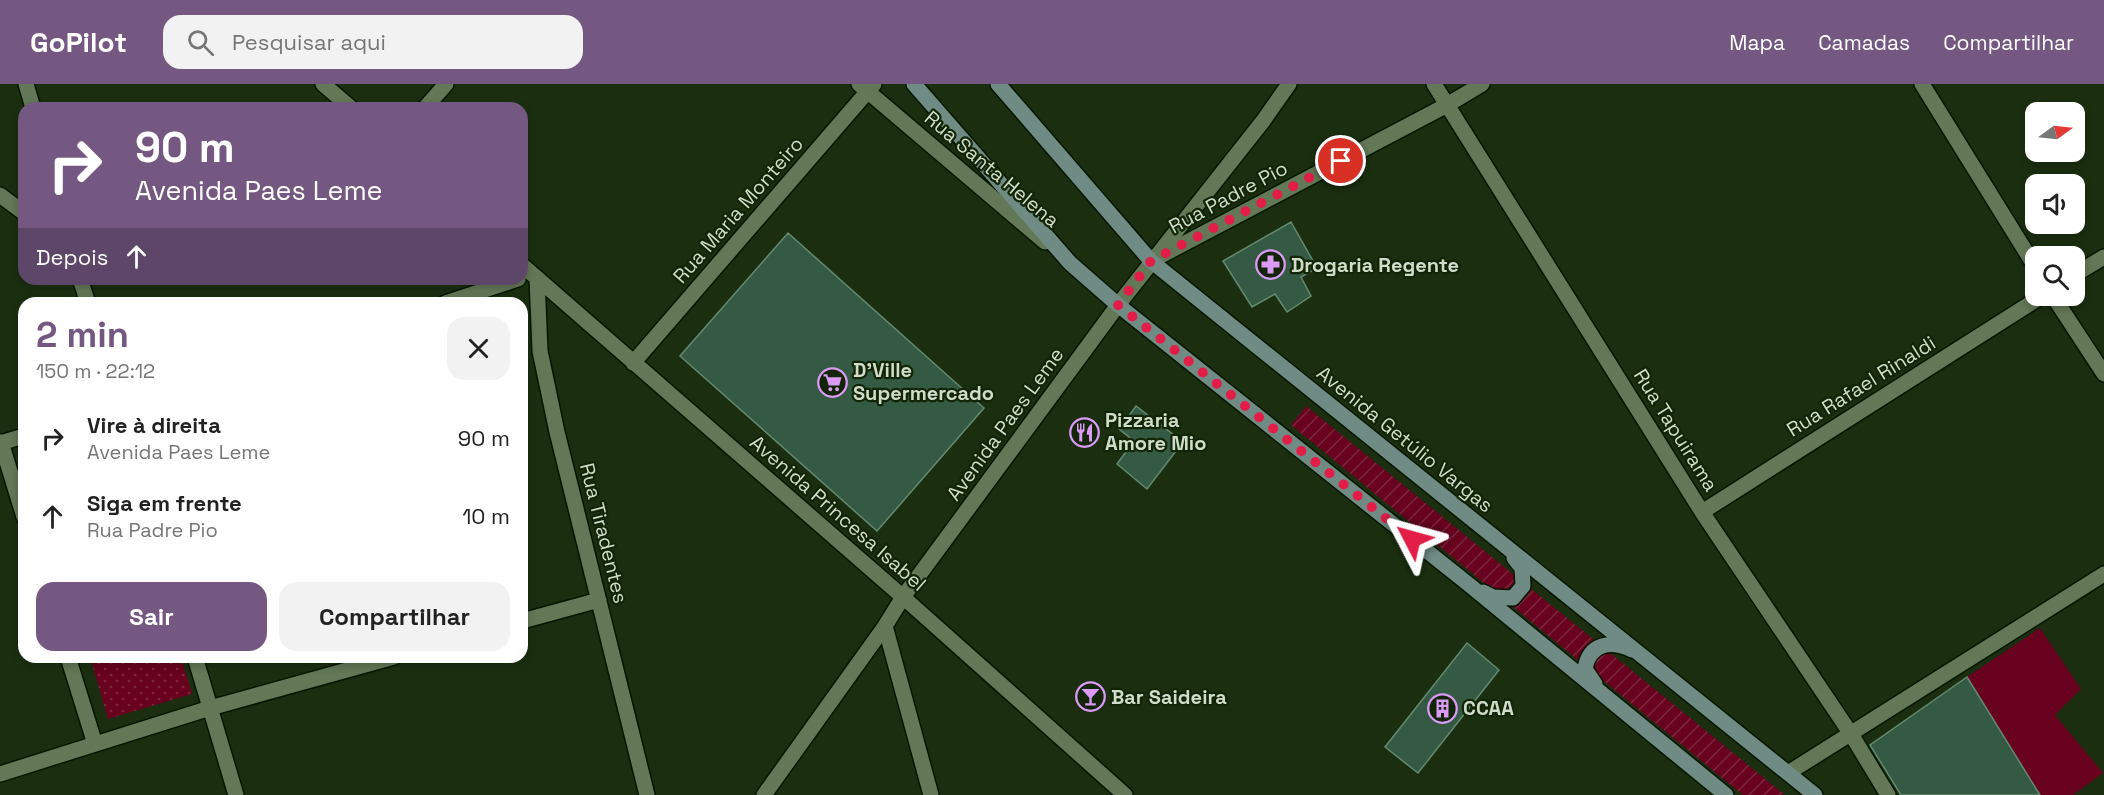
<!DOCTYPE html>
<html lang="pt">
<head>
<meta charset="utf-8">
<style>
	:root { --surface:#fff; --page:#f2f2f2; --text:#222; --muted:#767676; --accent:#755881 }
	body { margin:0; font-family:"Space Grotesk",sans-serif; background:var(--page); color:var(--text); height:100vh; display:flex; flex-direction:column; font-size:22px; white-space:nowrap }
	* { box-sizing:border-box; margin:0 }
	p { font-size:20px; color:var(--muted) }
	.icon { flex:none; width:33px; height:33px; fill:none; stroke:currentColor; stroke-width:2; stroke-linecap:round; stroke-linejoin:round }
	.map { position:relative; flex:1; overflow:hidden }
	.details { position:absolute; left:18px; top:213px; width:510px; height:366px; display:flex; flex-direction:column; background:var(--surface); border-radius:18px; box-shadow:0 3px 9px #0003 }
	.details>* { flex:none }
	.guide { position:absolute; left:18px; top:18px; width:510px; height:183px; border-radius:18px; box-shadow:0 3px 9px #0003; background:#755881; color:#fff; overflow:hidden }
	.needle { width:39px; rotate:75deg }
	.tools { position:absolute; left:2025px; top:18px; display:grid; gap:12px }
	.tools a { display:grid; place-items:center; width:60px; height:60px; border-radius:12px; background:var(--surface); box-shadow:0 3px 9px #0003; font-size:30px }
	.pin { position:absolute; display:grid; place-items:center; width:51px; height:51px; color:#fff; margin:-26px; border:3px solid #fff; border-radius:50%; box-shadow:0 2px 6px #0007 }
	.me { position:absolute; width:66px; margin:-33px; rotate:309deg; stroke-linejoin:round; filter:drop-shadow(0 0 4px #0008) }
	.turn { display:flex; align-items:center; gap:21px; height:126px; padding:0 18px; font-size:27px }
	.turn .icon { width:78px; height:78px; stroke-width:2.5 }
	.turn b { display:block; font-size:42px; line-height:51px }
	.then { display:flex; align-items:center; height:57px; padding:0 18px; background:#0003; gap:12px; font-size:22px }
	.round { display:grid; place-items:center; flex:none; width:63px; height:63px; border-radius:18px; background:var(--page) }
	.overview { display:flex; align-items:center; justify-content:space-between; height:102px; padding:0 18px }
	h1 { font-size:36px; font-weight:700; line-height:45px; color:var(--accent) }
	.primary-button { display:flex; gap:12px; margin-top:auto; padding:12px 18px }
	.primary-button a { flex:1; height:69px; border-radius:18px; background:var(--accent); color:#fff; font-size:24px; font-weight:700; line-height:69px; text-align:center }
	.primary-button a+a { background:var(--page); color:var(--text) }
	ul { padding:0; list-style:none }
	li { display:flex; align-items:center; gap:18px; height:78px; padding:0 18px }
	li div { flex:1 }
	li b { display:block; font-size:22px }
	li em { font-style:normal }
	header { display:flex; align-items:center; gap:36px; box-sizing:border-box; height:84px; padding:0 30px; background:var(--accent); color:#fff }
	header strong { font-size:28px }
	nav { display:flex; gap:33px; margin-inline-start:auto; font-size:21px }
	.search { width:420px; height:54px; background:var(--page); display:flex; align-items:center; gap:15px; box-sizing:border-box; padding:0 21px; border-radius:18px; color:var(--muted); font-size:22px }
	.map>svg:first-child { display:block }
	.grass { fill:#68021e }
	.park { fill:url(#park-dots) }
	.garden { fill:url(#garden-furrows) }
	.building { fill:#355a43; stroke:#638a70; stroke-width:1.5 }
	.lines { fill:none; stroke-linecap:round; stroke-linejoin:round }
	.minor-casing { stroke:#051600; stroke-width:18 }
	.tertiary-casing { stroke:#051600; stroke-width:18 }
	.secondary-casing { stroke:#051600; stroke-width:18 }
	.minor { stroke:#627856; stroke-width:15 }
	.tertiary { stroke:#627856; stroke-width:15 }
	.secondary { stroke:#6f8b83; stroke-width:15 }
	.route { stroke:#e11d48; stroke-width:10; stroke-dasharray:0 18 }
	.labels { text-anchor:middle; dominant-baseline:central; stroke-width:4.5; stroke-linejoin:round; paint-order:stroke }
	.street-label { font-size:20px; fill:#d0dcca; stroke:#122506 }
	.poi-label { font-size:20px; font-weight:bold; fill:#d0dcca; stroke:#122506; text-anchor:start }
</style>
</head>
<body>
<header>
<strong>GoPilot</strong>
<div class="search"><svg class="icon" aria-label="search" viewBox="0 0 24 24"><circle cx="10" cy="10" r="6"/><path d="M15 15l6 6"/></svg>Pesquisar aqui</div>
<nav><a>Mapa</a><a>Camadas</a><a>Compartilhar</a></nav>
</header>
<div class="map">
<svg width="2104" height="711" viewBox="0 0 2104 711">
	<defs>
		<pattern id="park-dots" width="8" height="8" patternUnits="userSpaceOnUse" patternTransform="scale(1.5)"><rect width="8" height="8" fill="#68021e"/><path d="M2 2h.1M6 6h.1" fill="none" stroke="#7d263d" stroke-width="1.8" stroke-linecap="round"/></pattern>
		<pattern id="garden-furrows" width="10" height="10" patternUnits="userSpaceOnUse" patternTransform="scale(1.5)"><rect width="10" height="10" fill="#68021e"/><path d="M-1 1l2-2M0 10L10 0M9 11l2-2" fill="none" stroke="#7d263d"/></pattern>
	</defs>
	<rect width="100%" height="100%" fill="#1b2f10"/>
	<path class="grass" d="M 2040,544 L 2081,605 L 2055,631 L 2103,689 L 2073,711 L 2040,711 L 1967,593 Z"/>
	<path class="park" d="M 90,573 L 181,573 L 192,610 L 108,635 Z"/>
	<path class="garden" d="M 1306,322 L 1785,711 L 1743,711 L 1291,341 Z"/>
	<path class="building" d="M 1291,138 L 1317,184 L 1301,193 L 1311,212 L 1287,228 L 1275,210 L 1252,223 L 1223,177 Z
		M 788,149 L 984,324 L 877,447 L 680,272 Z
		M 1136,322 L 1183,358 L 1147,405 L 1117,380 L 1134,357 L 1119,345 Z
		M 1467,559 L 1499,586 L 1418,689 L 1385,663 Z
		M 1967,593 L 2040,711 L 1901,711 L 1870,661 Z"/>
	<g class="lines">
		<defs>
			<path id="minor" d="M 26,0 L 33,24
				M 323,0 L 351,24
				M 859,0 L 1045,158
				M 1434,0 L 1702,428 L 1851,650 L 1888,711
				M 1922,0 L 2036,184
				M 425,24 L 446,0
				M 0,111 L 24,129
				M 1151,177 L 1447,21 L 1482,0
				M 522,181 L 903,513
				M 2074,191 L 2104,173
				M 80,195 L 88,219
				M 537,195 L 540,267 L 557,348 L 647,711
				M 2053,212 L 2104,290
				M 445,219 L 518,195
				M 633,279 L 874,0
				M 1,358 L 24,433
				M 0,359 L 24,352
				M 1702,428 L 2042,212
				M 522,537 L 599,516
				M 885,542 L 931,711
				M 68,573 L 95,660
				M 195,573 L 236,711
				M 1788,689 L 2104,490
				M 0,690 L 210,624 L 394,573"/>
			<path id="tertiary" d="M 903,513 L 1125,711
				M 764,711 L 885,542 L 903,513 L 1118,221 L 1263,37 L 1289,0"/>
			<path id="secondary" d="M 914,0 L 1070,179 L 1118,221 L 1467,499 L 1726,711
				M 998,0 L 1151,177 L 1815,711
				M 1483,508 L 1493,513 L 1513,514 L 1523,502 L 1522,484 L 1514,474
				M 1595,600 L 1585,585 C 1589,559 1611,556 1632,566"/>
		</defs>
		<use href="#minor" class="minor-casing"/>
		<use href="#tertiary" class="tertiary-casing"/>
		<use href="#secondary" class="secondary-casing"/>
		<use href="#minor" class="minor"/>
		<use href="#tertiary" class="tertiary"/>
		<use href="#secondary" class="secondary"/>
	</g>
	<g class="lines">
		<path class="route" d="M 1341,77 L 1151,177 L 1118,221 L 1412,455"/>
	</g>
	<defs>
		<symbol id="pharmacy-ring" viewBox="-11 -11 22 22"><circle r="9.5" fill="#122506" stroke="#da9af6" stroke-width="1.5"/><path d="M-2-6h4v4h4v4h-4v4h-4v-4h-4v-4h4Z" fill="#da9af6"/></symbol>
		<symbol id="supermarket-ring" viewBox="-11 -11 22 22"><circle r="9.5" fill="#122506" stroke="#da9af6" stroke-width="1.5"/><path d="M-6-5.5h2.5l.6 2H6L4.5 2H-2.5L-4.4-4H-6ZM-1.5 3.2a1.3 1.3 0 1 0 .1 0ZM3 3.2a1.3 1.3 0 1 0 .1 0Z" fill="#da9af6"/></symbol>
		<symbol id="restaurant-ring" viewBox="-11 -11 22 22"><circle r="9.5" fill="#122506" stroke="#da9af6" stroke-width="1.5"/><path d="M-5-6h1v4h1v-4h1v4h1v-4h1v5L-1.5 .5V6h-2V.5L-5-1ZM5-6V6H3V1.5H1.5Q1.5-4 5-6Z" fill="#da9af6"/></symbol>
		<symbol id="bar-ring" viewBox="-11 -11 22 22"><circle r="9.5" fill="#122506" stroke="#da9af6" stroke-width="1.5"/><path d="M-6-5H6L.8 .8V4.5H3.5V6h-7V4.5H-.8V.8Z" fill="#da9af6"/></symbol>
		<symbol id="building-ring" viewBox="-11 -11 22 22"><circle r="9.5" fill="#122506" stroke="#da9af6" stroke-width="1.5"/><path d="M-4-6H4V6H1V3H-1V6H-4ZM-2.5-4.3h1.7v1.8h-1.7ZM.8-4.3h1.7v1.8H.8ZM-2.5-1h1.7V.8h-1.7ZM.8-1h1.7V.8H.8Z" fill="#da9af6"/></symbol>
	</defs>
	<g fill-rule="evenodd">
		<use href="#pharmacy-ring" x="1254" y="164" width="33" height="33"/>
		<use href="#supermarket-ring" x="816" y="282" width="33" height="33"/>
		<use href="#restaurant-ring" x="1068" y="332" width="33" height="33"/>
		<use href="#bar-ring" x="1074" y="596" width="33" height="33"/>
		<use href="#building-ring" x="1426" y="608" width="33" height="33"/>
	</g>
	<g class="labels">
		<g class="street-label">
			<text transform="translate(992 85) rotate(40)">Rua Santa Helena</text>
			<text transform="translate(1228 113) rotate(-28)">Rua Padre Pio</text>
			<text transform="translate(738 126) rotate(-49)">Rua Maria Monteiro</text>
			<text transform="translate(1861 302) rotate(-32)">Rua Rafael Rinaldi</text>
			<text transform="translate(1005 340) rotate(-54)">Avenida Paes Leme</text>
			<text transform="translate(1676 346) rotate(58)">Rua Tapuirama</text>
			<text transform="translate(1405 355) rotate(39)">Avenida Getúlio Vargas</text>
			<text transform="translate(838 429) rotate(41)">Avenida Princesa Isabel</text>
			<text transform="translate(604 449) rotate(76)">Rua Tiradentes</text>
		</g>
		<g class="poi-label">
			<text x="1291" y="181">Drogaria Regente</text>
			<text x="853" y="286">D’Ville<tspan x="853" dy="23">Supermercado</tspan></text>
			<text x="1105" y="336">Pizzaria<tspan x="1105" dy="23">Amore Mio</tspan></text>
			<text x="1111" y="613">Bar Saideira</text>
			<text x="1463" y="624">CCAA</text>
		</g>
	</g>
</svg>
<div class="tools">
<a><svg class="needle" viewBox="-14 -14 28 28"><path d="M0-13l5 13h-10z" fill="#e53935"/><path d="M0 13l5-13h-10z" fill="#767676"/></svg></a>
<a><svg class="icon" aria-label="sound" viewBox="0 0 24 24"><path d="M4 9h4l5-4v14l-5-4H4zM17 9q2 3 0 6"/></svg></a>
<a><svg class="icon" aria-label="search" viewBox="0 0 24 24"><circle cx="10" cy="10" r="6"/><path d="M15 15l6 6"/></svg></a>
</div>
<div class="pin" style="left:1341px;top:77px;background:#d93025"><svg class="icon" aria-label="arrive" viewBox="0 0 24 24"><path d="M6 21V4h12l-3 4 3 4H6"/></svg></div>
<svg class="me" style="left:1412px;top:455px" viewBox="-20 -20 40 40"><path d="M0-17L14 15 0 8-14 15z" fill="#e11d48" stroke="#fff" stroke-width="4"/></svg>
<div class="guide">
<div class="turn"><svg class="icon" aria-label="right" viewBox="0 0 24 24"><path d="M7 20v-9h11M14 6l5 5-5 5"/></svg><div><b>90 m</b>Avenida Paes Leme</div></div>
<div class="then">Depois<svg class="icon" aria-label="ahead" viewBox="0 0 24 24"><path d="M12 20V5M6 11l6-6 6 6"/></svg></div>
</div>
<section class="details">
<div class="overview"><div><h1>2 min</h1><p>150 m · 22:12</p></div><a class="round"><svg class="icon" aria-label="close" viewBox="0 0 24 24"><path d="M6 6l12 12M18 6L6 18"/></svg></a></div>
<ul>
<li><svg class="icon" aria-label="right" viewBox="0 0 24 24"><path d="M7 20v-9h11M14 6l5 5-5 5"/></svg><div><b>Vire à direita</b><p>Avenida Paes Leme</p></div><em>90 m</em></li>
<li><svg class="icon" aria-label="ahead" viewBox="0 0 24 24"><path d="M12 20V5M6 11l6-6 6 6"/></svg><div><b>Siga em frente</b><p>Rua Padre Pio</p></div><em>10 m</em></li>
</ul>
<div class="primary-button"><a>Sair</a><a>Compartilhar</a></div>
</section>
</div>
</body>
</html>
